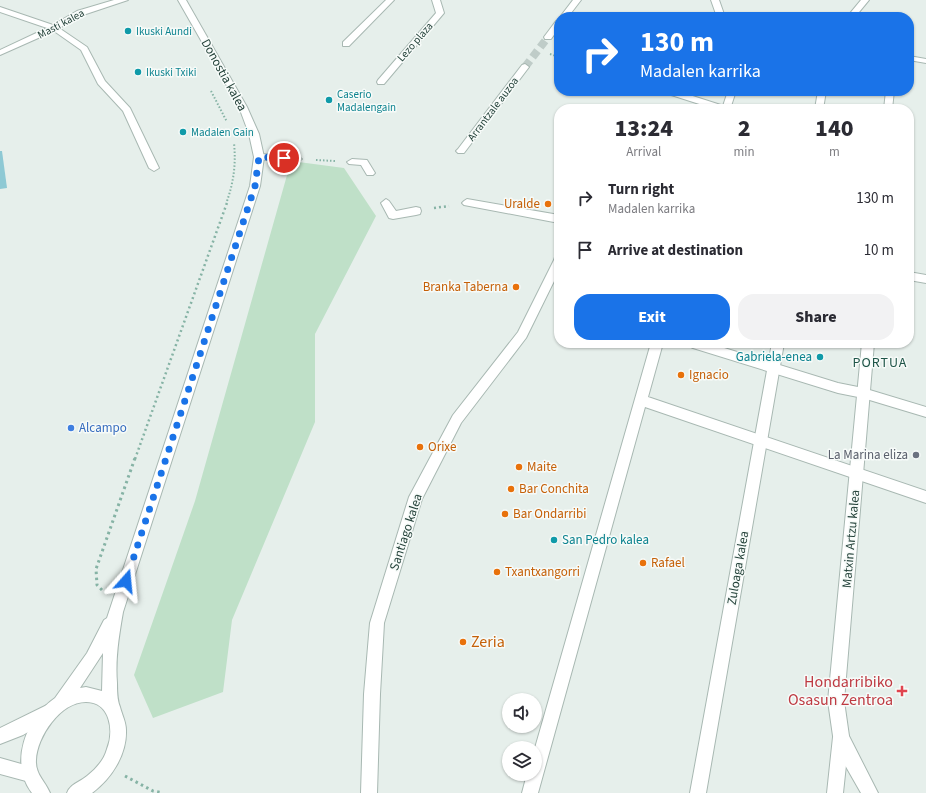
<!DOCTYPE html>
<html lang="en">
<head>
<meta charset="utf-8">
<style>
	:root { --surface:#fff; --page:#f2f2f3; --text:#2b2b33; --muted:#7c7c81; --accent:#1a73e8 }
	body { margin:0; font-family:"Source Sans 3",sans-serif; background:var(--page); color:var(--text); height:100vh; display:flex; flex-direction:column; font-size:15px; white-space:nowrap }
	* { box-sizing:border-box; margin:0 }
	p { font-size:13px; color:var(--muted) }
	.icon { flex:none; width:22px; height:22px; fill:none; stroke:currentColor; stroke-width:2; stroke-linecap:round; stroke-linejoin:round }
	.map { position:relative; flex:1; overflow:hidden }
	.sheet { position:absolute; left:554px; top:104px; width:360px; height:244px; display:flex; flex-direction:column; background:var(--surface); border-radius:16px; box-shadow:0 1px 3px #0004 }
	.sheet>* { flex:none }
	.top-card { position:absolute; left:554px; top:12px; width:360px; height:84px; border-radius:16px; box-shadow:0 1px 3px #0004; background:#1a73e8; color:#fff; overflow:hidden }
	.fabs { position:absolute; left:502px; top:693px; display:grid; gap:8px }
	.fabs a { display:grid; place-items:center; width:40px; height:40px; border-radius:50%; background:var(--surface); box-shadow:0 1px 3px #0004; font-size:20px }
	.pin { position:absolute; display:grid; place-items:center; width:34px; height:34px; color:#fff; margin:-17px; border:2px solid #fff; border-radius:50%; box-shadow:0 1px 4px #0007 }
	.me { position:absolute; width:44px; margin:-22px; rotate:18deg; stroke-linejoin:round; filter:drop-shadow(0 0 3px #0008) }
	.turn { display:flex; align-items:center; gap:14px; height:84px; padding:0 20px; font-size:18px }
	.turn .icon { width:52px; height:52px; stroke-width:2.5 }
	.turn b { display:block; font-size:28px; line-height:34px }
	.eta { display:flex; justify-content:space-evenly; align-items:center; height:68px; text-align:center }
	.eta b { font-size:24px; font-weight:800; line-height:28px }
	.action { display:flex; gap:8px; margin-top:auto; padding:8px 20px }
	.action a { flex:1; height:46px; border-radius:16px; background:var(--accent); color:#fff; font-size:16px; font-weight:800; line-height:46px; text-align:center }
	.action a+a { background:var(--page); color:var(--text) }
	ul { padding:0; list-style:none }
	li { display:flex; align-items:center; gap:12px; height:52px; padding:0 20px }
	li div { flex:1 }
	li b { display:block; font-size:15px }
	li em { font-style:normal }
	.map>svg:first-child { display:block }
	.green { fill:#bfe0c8 }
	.water { fill:#8ec9d4 }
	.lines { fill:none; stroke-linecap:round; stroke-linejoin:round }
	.minor-tunnel { stroke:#bfccc8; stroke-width:8; stroke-dasharray:8 4.5; stroke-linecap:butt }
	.service-casing { stroke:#a8b8b2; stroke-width:2 }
	.pedestrian-casing { stroke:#a8b8b2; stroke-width:2 }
	.minor-casing { stroke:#a8b8b2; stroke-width:2 }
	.tertiary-casing { stroke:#a8b8b2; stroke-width:2 }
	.path-far2 { stroke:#86b3a5; stroke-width:2; stroke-dasharray:1.5 2; stroke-linecap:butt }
	.path-far1 { stroke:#86b3a5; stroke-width:2.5; stroke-dasharray:2 3; stroke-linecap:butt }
	.path { stroke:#86b3a5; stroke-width:3; stroke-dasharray:2.5 3.5; stroke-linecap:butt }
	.service { fill:#fff; fill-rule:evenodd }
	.pedestrian { fill:#fff; fill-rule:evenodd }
	.minor { fill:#fff; fill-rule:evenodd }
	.tertiary { fill:#fff; fill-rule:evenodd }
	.route { stroke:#1a73e8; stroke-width:7; stroke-dasharray:0 12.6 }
	.culture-dot { fill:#0f9aa8; stroke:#f7fbf9; stroke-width:1.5 }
	.food-dot { fill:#e8710a; stroke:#f7fbf9; stroke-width:1.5 }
	.shop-dot { fill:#3f7fe0; stroke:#f7fbf9; stroke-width:1.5 }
	.worship-dot { fill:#6b7280; stroke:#f7fbf9; stroke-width:1.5 }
	.health-dot { fill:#e0444e; stroke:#f7fbf9; stroke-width:1.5 }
	.labels { text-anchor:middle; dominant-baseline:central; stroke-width:3; stroke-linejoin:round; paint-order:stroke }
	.far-street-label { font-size:11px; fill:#24423a; stroke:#f7fbf9 }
	.far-culture-label { font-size:11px; fill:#0d838f; stroke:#f7fbf9; text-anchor:start }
	.street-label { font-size:13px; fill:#24423a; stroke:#f7fbf9 }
	.food-label { font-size:13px; fill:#c56008; stroke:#f7fbf9; text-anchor:start }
	.culture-label { font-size:13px; fill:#0d838f; stroke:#f7fbf9; text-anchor:end }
	.shop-label { font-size:13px; fill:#366cbe; stroke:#f7fbf9; text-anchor:start }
	.worship-label { font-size:13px; fill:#5b616d; stroke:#f7fbf9; text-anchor:end }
	.neighbourhood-label { font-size:14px; letter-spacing:1px; fill:#1f5548; stroke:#f7fbf9 }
	.near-food-label { font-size:16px; fill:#c56008; stroke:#f7fbf9; text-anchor:start }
	.near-health-label { font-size:16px; fill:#be3a42; stroke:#f7fbf9; text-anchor:end }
</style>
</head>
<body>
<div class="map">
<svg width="926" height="793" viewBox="0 0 926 793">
	<rect width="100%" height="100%" fill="#e6efeb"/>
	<path class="green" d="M 291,161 L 344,168 L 376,216 L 315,334 L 315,422 L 232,620 L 223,692 L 153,718 L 134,675 L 195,501 Z"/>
	<path class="water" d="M 0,151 L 2,151 L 7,188 L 0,189 Z"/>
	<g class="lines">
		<path class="minor-tunnel" d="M 525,67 L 548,37"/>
		<defs>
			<path id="service" d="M 664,91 L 677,91 L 727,107 L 728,109 L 715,109 L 665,93 Z"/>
			<path id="pedestrian" d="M 259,154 L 297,156 L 302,159 L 297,162 L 256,159 L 254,157 Z
				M 352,159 L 367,160 L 375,173 L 373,175 L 367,175 L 361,165 L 349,164 L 347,162 Z
				M 386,199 L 389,201 L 396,211 L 416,207 L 420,208 L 421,211 L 420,214 L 416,215 L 393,219 L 389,218 L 381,203 Z
				M 467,199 L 559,215 L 559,223 L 464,205 L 462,203 L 464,201 Z
				M 687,343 L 708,343 L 838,383 L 863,388 L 926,407 L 926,417 L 863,398 L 838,393 L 693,348 L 689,346 Z"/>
			<path id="minor" d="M 114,0 L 128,0 L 83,15 L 59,28 L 87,47 L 105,81 L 130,108 L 159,168 L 154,171 L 149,168 L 123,111 L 98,84 L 81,50 L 54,31 L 0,55 L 0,50 L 47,28 L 0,12 L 0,7 L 53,25 L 77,11 Z
				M 386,0 L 394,0 L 349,46 L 343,46 L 343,42 Z
				M 432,0 L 440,0 L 444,13 L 384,84 L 378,84 L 377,82 L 378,80 L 436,13 Z
				M 573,0 L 581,0 L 568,17 L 560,17 Z
				M 711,0 L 719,0 L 725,17 L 717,17 Z
				M 556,21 L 559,21 L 559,28 L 551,39 L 545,39 L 544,37 Z
				M 909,56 L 926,59 L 926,63 L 909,60 Z
				M 525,64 L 529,67 L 464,153 L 458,153 L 456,151 L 458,149 L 522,65 Z
				M 728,91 L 736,91 L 730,109 L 722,109 Z
				M 559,256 L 559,271 L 526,338 L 461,423 L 422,499 L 384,623 L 380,694 L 377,793 L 361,793 L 364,694 L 370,623 L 409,497 L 453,415 L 518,332 L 554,260 L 555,257 Z
				M 909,272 L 926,275 L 926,283 L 909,280 Z
				M 651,343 L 663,343 L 648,397 L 926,491 L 926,503 L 645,407 L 538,793 L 522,793 L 527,774 L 535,774 L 535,748 Z
				M 47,705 L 52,708 L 55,713 L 52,718 L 23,735 L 0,744 L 0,728 Z
				M 841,729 L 847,731 L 849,737 L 843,793 L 827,793 L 833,737 L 835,731 Z
				M 0,758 L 32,767 L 34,773 L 32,779 L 26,781 L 0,774 Z"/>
			<path id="tertiary" d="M 178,0 L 186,0 L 247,107 L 259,134 L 264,157 L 260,186 L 123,612 C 119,635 115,659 117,683 C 117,690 117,700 120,707 C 122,715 126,722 126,730 C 127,755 111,779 92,793 L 67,793 C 70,784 80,782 87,776 C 96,769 104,760 107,749 C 114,732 111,702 86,702 C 60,702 37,737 36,760 C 35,774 45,781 50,793 L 32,793 C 9,763 26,718 55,698 L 87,653 L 104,620 L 107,618 L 250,186 L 254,157 L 249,134 L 239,107 ZM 103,653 L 102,691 L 86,687 L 80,688 Z
				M 861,0 L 869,0 L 855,17 L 847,17 Z
				M 818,91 L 826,91 L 823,109 L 815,109 Z
				M 886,91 L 894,91 L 892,109 L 884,109 Z
				M 772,343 L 784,343 L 706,793 L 690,793 Z
				M 862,343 L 874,343 L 844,701 L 849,736 L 878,793 L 861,793 L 845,765 L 833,736 L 828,701 Z"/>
		</defs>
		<use href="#service" class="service-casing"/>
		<use href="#pedestrian" class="pedestrian-casing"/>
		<use href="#minor" class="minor-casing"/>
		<use href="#tertiary" class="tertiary-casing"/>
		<path class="path-far2" d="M 550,54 L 559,57
			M 211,91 L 227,122
			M 316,160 L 335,161
			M 227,201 C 234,181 236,163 234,143"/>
		<path class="path-far1" d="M 434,208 L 449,206
			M 135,459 L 228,200"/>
		<path class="path" d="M 102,590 L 97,585 L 96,569 L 135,458
			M 125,776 L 153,791 L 163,793"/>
		<use href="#service" class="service"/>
		<use href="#pedestrian" class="pedestrian"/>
		<use href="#minor" class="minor"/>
		<use href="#tertiary" class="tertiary"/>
	</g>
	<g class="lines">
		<path class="route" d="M 126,581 L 255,186 L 259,157 L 284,158"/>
	</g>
	<g class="culture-dot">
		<circle cx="128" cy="31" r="4"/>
		<circle cx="138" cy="72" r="4"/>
		<circle cx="329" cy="100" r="4"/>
		<circle cx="183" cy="132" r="4"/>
		<circle cx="820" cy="357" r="4"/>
		<circle cx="554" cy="540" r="4"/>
	</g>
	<g class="food-dot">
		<circle cx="548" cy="204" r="4"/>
		<circle cx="516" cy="287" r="4"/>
		<circle cx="681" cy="375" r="4"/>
		<circle cx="420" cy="447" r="4"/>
		<circle cx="519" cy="467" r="4"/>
		<circle cx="511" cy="489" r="4"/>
		<circle cx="505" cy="514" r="4"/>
		<circle cx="643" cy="563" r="4"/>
		<circle cx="497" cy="572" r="4"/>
		<circle cx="463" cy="642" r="4"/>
	</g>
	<circle class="shop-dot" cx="71" cy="428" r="4"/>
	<circle class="worship-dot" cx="916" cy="455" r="4"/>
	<path class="health-dot" d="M900 685h4v4h4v4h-4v4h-4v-4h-4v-4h4z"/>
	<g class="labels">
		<g class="far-street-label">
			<text transform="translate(61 24) rotate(-28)">Masti kalea</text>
			<text transform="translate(415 42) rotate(-49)">Lezo plaza</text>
			<text transform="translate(493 109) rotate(-53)">Arrantzale auzoa</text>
		</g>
		<g class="far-culture-label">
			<text x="136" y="31">Ikuski Aundi</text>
			<text x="146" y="72">Ikuski Txiki</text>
			<text x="337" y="94">Caserio<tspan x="337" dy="13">Madalengain</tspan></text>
			<text x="191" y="132">Madalen Gain</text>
		</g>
		<g class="street-label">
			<text transform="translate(224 75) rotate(61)">Donostia kalea</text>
			<text transform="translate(406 532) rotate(-72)">Santiago kalea</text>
			<text transform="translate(851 539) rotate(-85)">Matxin Artzu kalea</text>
			<text transform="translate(738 568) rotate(-80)">Zuloaga kalea</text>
		</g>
		<g class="food-label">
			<text x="540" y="204" text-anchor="end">Uralde</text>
			<text x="508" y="287" text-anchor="end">Branka Taberna</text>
			<text x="689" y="375">Ignacio</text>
			<text x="428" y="447">Orixe</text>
			<text x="527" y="467">Maite</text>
			<text x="519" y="489">Bar Conchita</text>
			<text x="513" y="514">Bar Ondarribi</text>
			<text x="651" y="563">Rafael</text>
			<text x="505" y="572">Txantxangorri</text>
		</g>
		<g class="culture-label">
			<text x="812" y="357">Gabriela-enea</text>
			<text x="562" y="540" text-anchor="start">San Pedro kalea</text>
		</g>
		<g class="shop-label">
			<text x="79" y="428">Alcampo</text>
		</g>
		<g class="worship-label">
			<text x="908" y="455">La Marina eliza</text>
		</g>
		<g class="neighbourhood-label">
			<text x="880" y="363">PORTUA</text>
		</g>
		<g class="near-food-label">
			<text x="471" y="642">Zeria</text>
		</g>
		<g class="near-health-label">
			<text x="893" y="682">Hondarribiko<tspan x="893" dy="18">Osasun Zentroa</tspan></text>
		</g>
	</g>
</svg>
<div class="fabs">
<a><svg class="icon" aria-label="sound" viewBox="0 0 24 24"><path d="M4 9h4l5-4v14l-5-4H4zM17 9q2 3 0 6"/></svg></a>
<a><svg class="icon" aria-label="layers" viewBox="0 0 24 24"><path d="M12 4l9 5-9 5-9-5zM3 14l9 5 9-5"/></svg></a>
</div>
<div class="pin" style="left:284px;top:158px;background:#d93025"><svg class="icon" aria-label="arrive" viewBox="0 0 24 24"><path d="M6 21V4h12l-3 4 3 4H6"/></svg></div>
<svg class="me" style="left:126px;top:581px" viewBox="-20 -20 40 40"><path d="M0-17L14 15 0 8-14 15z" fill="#1a73e8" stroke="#fff" stroke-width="4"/></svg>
<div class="top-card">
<div class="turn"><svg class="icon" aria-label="right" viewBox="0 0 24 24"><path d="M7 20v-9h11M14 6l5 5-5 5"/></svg><div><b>130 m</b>Madalen karrika</div></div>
</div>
<section class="sheet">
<div class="eta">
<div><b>13:24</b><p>Arrival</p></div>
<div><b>2</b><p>min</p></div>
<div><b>140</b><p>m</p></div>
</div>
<ul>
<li><svg class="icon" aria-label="right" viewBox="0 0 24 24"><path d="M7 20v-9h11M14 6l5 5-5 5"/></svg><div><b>Turn right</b><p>Madalen karrika</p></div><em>130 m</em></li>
<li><svg class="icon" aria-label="arrive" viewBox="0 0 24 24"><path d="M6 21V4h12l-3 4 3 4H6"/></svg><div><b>Arrive at destination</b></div><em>10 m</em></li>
</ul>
<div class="action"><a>Exit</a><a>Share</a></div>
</section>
</div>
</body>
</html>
